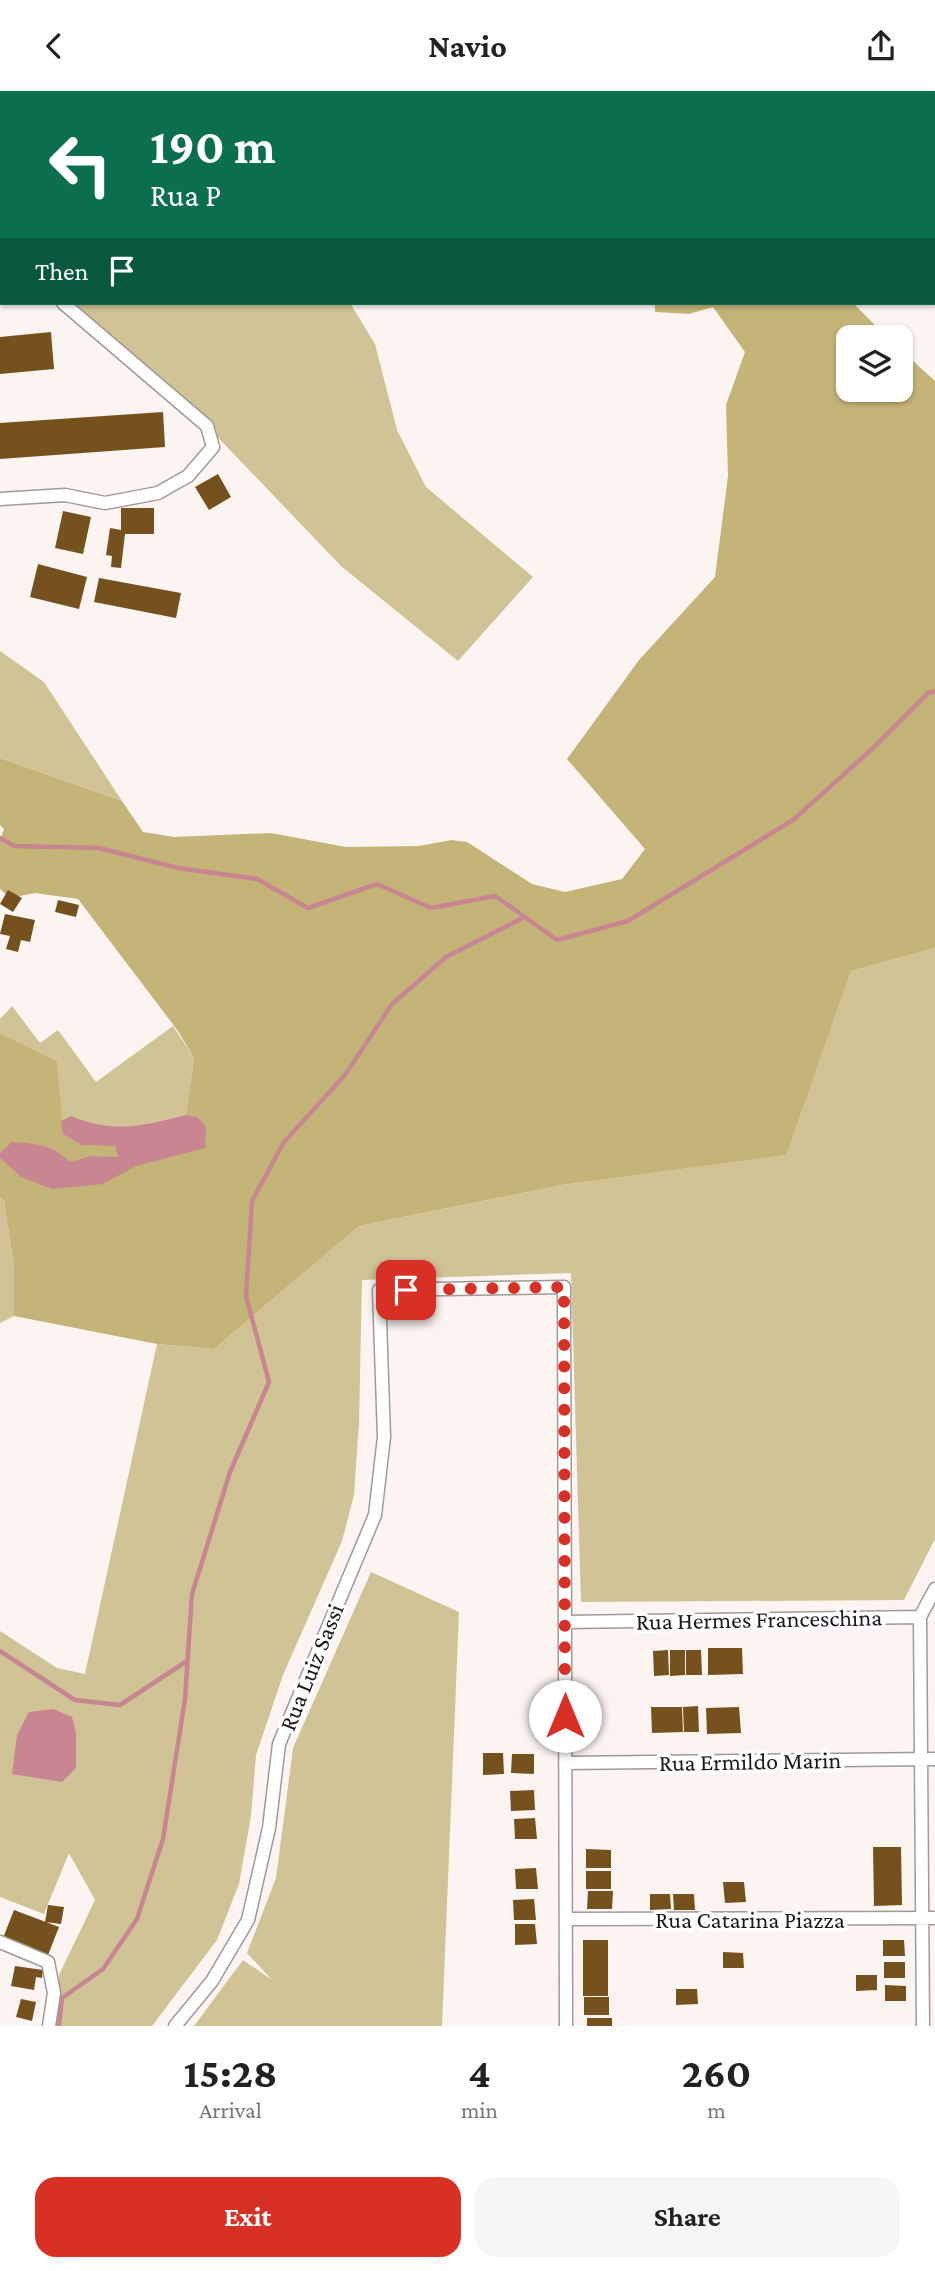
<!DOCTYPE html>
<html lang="en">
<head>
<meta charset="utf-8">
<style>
	:root { --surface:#fff; --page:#f6f6f6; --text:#222; --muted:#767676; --accent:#d93025 }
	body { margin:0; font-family:"Crimson Pro",serif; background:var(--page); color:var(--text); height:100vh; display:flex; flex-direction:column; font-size:26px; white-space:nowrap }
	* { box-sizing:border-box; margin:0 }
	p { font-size:23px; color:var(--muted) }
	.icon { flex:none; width:38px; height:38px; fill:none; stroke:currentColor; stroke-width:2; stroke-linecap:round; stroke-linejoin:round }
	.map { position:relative; height:1935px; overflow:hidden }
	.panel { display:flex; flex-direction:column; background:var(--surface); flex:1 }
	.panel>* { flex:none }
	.hud { position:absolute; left:0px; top:0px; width:936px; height:214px; box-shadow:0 2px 5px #0004; background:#0b6e4f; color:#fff; overflow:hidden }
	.buttons { position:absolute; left:836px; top:234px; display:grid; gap:14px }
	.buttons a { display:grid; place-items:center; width:77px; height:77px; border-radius:14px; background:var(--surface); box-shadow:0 2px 5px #0004; font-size:35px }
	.pin { position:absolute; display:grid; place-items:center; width:60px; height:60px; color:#fff; margin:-30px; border-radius:14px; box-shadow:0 4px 10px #0006 }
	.me { position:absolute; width:77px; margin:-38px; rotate:0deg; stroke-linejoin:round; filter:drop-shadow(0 0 5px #0008) }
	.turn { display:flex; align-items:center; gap:24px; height:147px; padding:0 35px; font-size:32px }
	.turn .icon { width:91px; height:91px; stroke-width:2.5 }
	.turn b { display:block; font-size:49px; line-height:60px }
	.then { display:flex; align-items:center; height:66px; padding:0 35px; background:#0003; gap:14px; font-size:26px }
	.eta { display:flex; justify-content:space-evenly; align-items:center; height:119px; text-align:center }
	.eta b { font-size:42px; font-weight:700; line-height:49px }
	.button { display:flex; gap:14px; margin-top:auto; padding:14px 35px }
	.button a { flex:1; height:80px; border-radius:21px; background:var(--accent); color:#fff; font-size:28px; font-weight:700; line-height:80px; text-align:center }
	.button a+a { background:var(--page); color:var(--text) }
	header { display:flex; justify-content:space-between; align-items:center; height:91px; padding:0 35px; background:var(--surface); font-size:32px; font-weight:700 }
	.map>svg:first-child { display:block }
	.green { fill:#d0c395 }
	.forest { fill:#c5b477 }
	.water { fill:#c88693 }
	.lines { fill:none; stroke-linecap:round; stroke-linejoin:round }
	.stream { stroke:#c88693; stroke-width:4.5 }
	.building { fill:#75511e }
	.minor-casing { stroke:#a09a96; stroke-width:15 }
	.minor { stroke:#fff; stroke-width:12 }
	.route { stroke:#d93025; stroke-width:12; stroke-dasharray:0 21.6 }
	.labels { text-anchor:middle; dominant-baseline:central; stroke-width:7; stroke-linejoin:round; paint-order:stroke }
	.street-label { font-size:24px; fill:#1b1918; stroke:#fff }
</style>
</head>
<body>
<header><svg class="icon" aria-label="back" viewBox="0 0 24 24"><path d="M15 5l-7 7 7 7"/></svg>Navio<svg class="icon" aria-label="share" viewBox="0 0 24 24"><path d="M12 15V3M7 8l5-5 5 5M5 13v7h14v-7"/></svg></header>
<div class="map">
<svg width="935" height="1935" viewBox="0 0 935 1935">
	<rect width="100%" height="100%" fill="#fbf4f0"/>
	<path class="green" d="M 0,0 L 444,0 L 445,2 L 2,2 L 2,159 Z
		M 63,212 L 350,212 L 375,253 L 397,339 L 426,396 L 533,486 L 458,570 L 341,475 L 207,335 Z
		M 0,560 L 44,591 L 122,710 L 0,667 Z
		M 935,857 L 935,1448 L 904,1509 L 581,1511 L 571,1182 L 362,1189 L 359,1332 L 354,1404 L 342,1450 L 283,1584 L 256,1664 L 251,1725 L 239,1793 L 217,1849 L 152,1935 L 52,1935 L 59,1884 L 95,1809 L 69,1762 L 44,1823 L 0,1806 L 0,1540 L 57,1577 L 85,1583 L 157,1253 L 214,1258 L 359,1135 L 562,1094 L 785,1064 L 851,880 Z
		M 12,915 L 40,952 L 58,939 L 96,991 L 173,935 L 194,967 L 186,1024 C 143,1035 115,1043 71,1025 L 61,1030 L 57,970 L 0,942 L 0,928 Z
		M 0,1106 L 4,1110 L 14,1175 L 14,1225 L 0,1232 Z
		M 371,1481 L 459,1521 L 442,1935 L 194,1935 L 243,1869 L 272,1889 L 247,1862 L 276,1787 L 293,1657 Z"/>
	<path class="forest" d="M 655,212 L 853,212 L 888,247 L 849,247 L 849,299 L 901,299 L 901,259 L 935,290 L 935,857 L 851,880 L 786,1064 L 562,1094 L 359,1135 L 214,1258 L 157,1253 L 14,1225 L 14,1175 L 4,1110 L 0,1106 L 0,942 L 57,970 L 62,1030 L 71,1025 C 115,1043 142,1035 186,1024 L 194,967 L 178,940 L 78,808 L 35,802 L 10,807 L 0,798 L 0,749 L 4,738 L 0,734 L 0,667 L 122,710 L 143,741 L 174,746 L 271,742 L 346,756 L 419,755 L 451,749 L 467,751 L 532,793 L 565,801 L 622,788 L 645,758 L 567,668 L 639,569 L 715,486 L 728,385 L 726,314 L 745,261 L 713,216 L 689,223 L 655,221 Z"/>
	<path class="water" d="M 186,1024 L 197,1026 L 206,1035 L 205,1057 L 136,1075 L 103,1093 L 52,1098 L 21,1086 L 0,1067 L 0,1062 L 12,1051 C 35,1052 53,1054 70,1071 L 91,1065 L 118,1066 L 115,1055 L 82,1054 L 63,1043 L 61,1030 L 71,1025 C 115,1043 142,1035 186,1024 Z
		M 53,1618 L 72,1626 L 76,1642 L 76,1677 L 62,1691 L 12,1683 L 17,1644 L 29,1621 Z"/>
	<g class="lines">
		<path class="stream" d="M 0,747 L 14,755 L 99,757 L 178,777 L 257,788 L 308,817 L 377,793 L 431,817 L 495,805 L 525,826
			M 0,1560 L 75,1609 L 120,1614 L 187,1570
			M 59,1935 L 62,1907 L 103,1878 L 137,1828 L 163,1748 L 185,1608 L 192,1503 L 230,1381 L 269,1291 L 246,1205 L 252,1110 L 284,1051 L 345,984 L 392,913 L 446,866 L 525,826 L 557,849 L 628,830 L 793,729 L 872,658 L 928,602 L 935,600"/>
	</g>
	<path class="building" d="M 51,241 L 54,278 L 0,283 L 0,246 Z
		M 163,321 L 165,356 L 0,368 L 0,332 Z
		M 218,383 L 231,406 L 209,419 L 195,396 Z
		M 121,417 L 154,417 L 154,443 L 125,443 L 121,477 L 111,476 L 112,465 L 106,464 L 110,437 L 121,439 Z
		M 63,420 L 91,426 L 83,463 L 55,457 Z
		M 38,473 L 87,486 L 79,518 L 30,506 Z
		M 99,487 L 181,502 L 176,527 L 94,511 Z
		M 8,799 L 22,807 L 13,821 L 0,813 Z
		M 58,809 L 79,814 L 76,826 L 55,821 Z
		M 5,823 L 35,829 L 30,851 L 21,849 L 18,861 L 6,858 L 10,845 L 0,843 Z
		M 708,1557 L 742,1557 L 743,1583 L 708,1584 Z
		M 668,1559 L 669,1584 L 654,1585 L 653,1560 Z
		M 670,1559 L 685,1559 L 685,1584 L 670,1585 Z
		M 686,1559 L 701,1559 L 702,1584 L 686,1584 Z
		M 698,1615 L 699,1641 L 684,1641 L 683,1616 Z
		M 651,1616 L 682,1616 L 683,1641 L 652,1642 Z
		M 739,1616 L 741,1642 L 707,1643 L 706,1617 Z
		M 483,1662 L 503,1662 L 504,1683 L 483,1684 Z
		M 512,1663 L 534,1663 L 534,1683 L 511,1682 Z
		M 534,1699 L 535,1719 L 511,1720 L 510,1700 Z
		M 535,1727 L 537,1748 L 515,1748 L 514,1728 Z
		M 873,1756 L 901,1756 L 902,1814 L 874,1815 Z
		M 586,1758 L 611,1759 L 611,1777 L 586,1777 Z
		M 536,1777 L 538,1798 L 516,1798 L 515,1778 Z
		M 586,1780 L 611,1780 L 611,1798 L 586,1798 Z
		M 723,1791 L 744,1791 L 746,1811 L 725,1812 Z
		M 588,1800 L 613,1800 L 612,1818 L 587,1818 Z
		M 650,1803 L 670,1803 L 671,1818 L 650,1819 Z
		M 673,1803 L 694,1803 L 695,1819 L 674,1819 Z
		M 534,1808 L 536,1829 L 514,1829 L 513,1809 Z
		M 48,1814 L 64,1816 L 61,1833 L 45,1831 Z
		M 14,1819 L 59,1836 L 48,1864 L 3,1847 Z
		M 515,1833 L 535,1833 L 537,1853 L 515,1854 Z
		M 583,1849 L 608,1849 L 608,1905 L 583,1905 Z
		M 883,1849 L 904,1849 L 905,1865 L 883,1865 Z
		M 723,1861 L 743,1862 L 744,1877 L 723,1877 Z
		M 884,1871 L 905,1871 L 905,1887 L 884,1887 Z
		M 15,1875 L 43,1879 L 42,1887 L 36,1886 L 34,1899 L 11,1895 Z
		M 856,1884 L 877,1884 L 877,1899 L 856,1900 Z
		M 885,1894 L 906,1895 L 906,1910 L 885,1910 Z
		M 676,1898 L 697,1898 L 698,1913 L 676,1914 Z
		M 584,1906 L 609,1906 L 609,1924 L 584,1924 Z
		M 21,1908 L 36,1911 L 32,1930 L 16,1926 Z
		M 587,1927 L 612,1927 L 612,1935 L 587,1935 Z"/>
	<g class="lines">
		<defs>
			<path id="minor" d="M 0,157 L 2,159
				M 0,408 L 65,404 L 105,412 L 158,402 L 188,385 L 213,356 L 207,335 L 63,212
				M 920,1526 L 923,1935
				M 565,1531 L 920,1526 L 935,1498
				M 565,1672 L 935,1668
				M 566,1828 L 935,1827
				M 0,1851 L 48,1871 L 54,1902 L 49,1935
				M 175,1935 L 212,1890 L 248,1829 L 269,1737 L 279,1653 L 375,1424 L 384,1346 L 379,1199 L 564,1196 L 566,1935"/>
		</defs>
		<use href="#minor" class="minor-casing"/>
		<use href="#minor" class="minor"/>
	</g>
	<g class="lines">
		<path class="route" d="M 406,1199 L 564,1196 L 565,1625"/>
	</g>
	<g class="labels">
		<g class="street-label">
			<text transform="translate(759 1528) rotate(-1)">Rua Hermes Franceschina</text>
			<text transform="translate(311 1576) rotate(-68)">Rua Luiz Sassi</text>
			<text transform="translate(750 1670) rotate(-1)">Rua Ermildo Marin</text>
			<text x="750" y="1828">Rua Catarina Piazza</text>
		</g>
	</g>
</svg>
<div class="buttons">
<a><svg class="icon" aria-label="layers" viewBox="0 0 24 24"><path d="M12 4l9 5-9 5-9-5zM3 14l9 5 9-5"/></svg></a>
</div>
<div class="pin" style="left:406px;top:1199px;background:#d93025"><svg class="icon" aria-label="arrive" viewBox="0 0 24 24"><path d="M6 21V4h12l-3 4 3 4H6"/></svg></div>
<svg class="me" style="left:565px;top:1625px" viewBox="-20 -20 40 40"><circle r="19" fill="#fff"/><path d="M0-13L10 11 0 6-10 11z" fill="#d93025"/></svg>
<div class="hud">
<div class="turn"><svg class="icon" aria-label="left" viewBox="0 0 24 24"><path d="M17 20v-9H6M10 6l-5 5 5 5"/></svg><div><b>190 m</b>Rua P</div></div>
<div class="then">Then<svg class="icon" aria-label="arrive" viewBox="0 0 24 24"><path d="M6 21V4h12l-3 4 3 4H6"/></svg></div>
</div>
</div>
<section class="panel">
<div class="eta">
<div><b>15:28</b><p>Arrival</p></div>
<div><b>4</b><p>min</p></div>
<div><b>260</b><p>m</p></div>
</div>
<div class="button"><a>Exit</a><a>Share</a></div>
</section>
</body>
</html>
